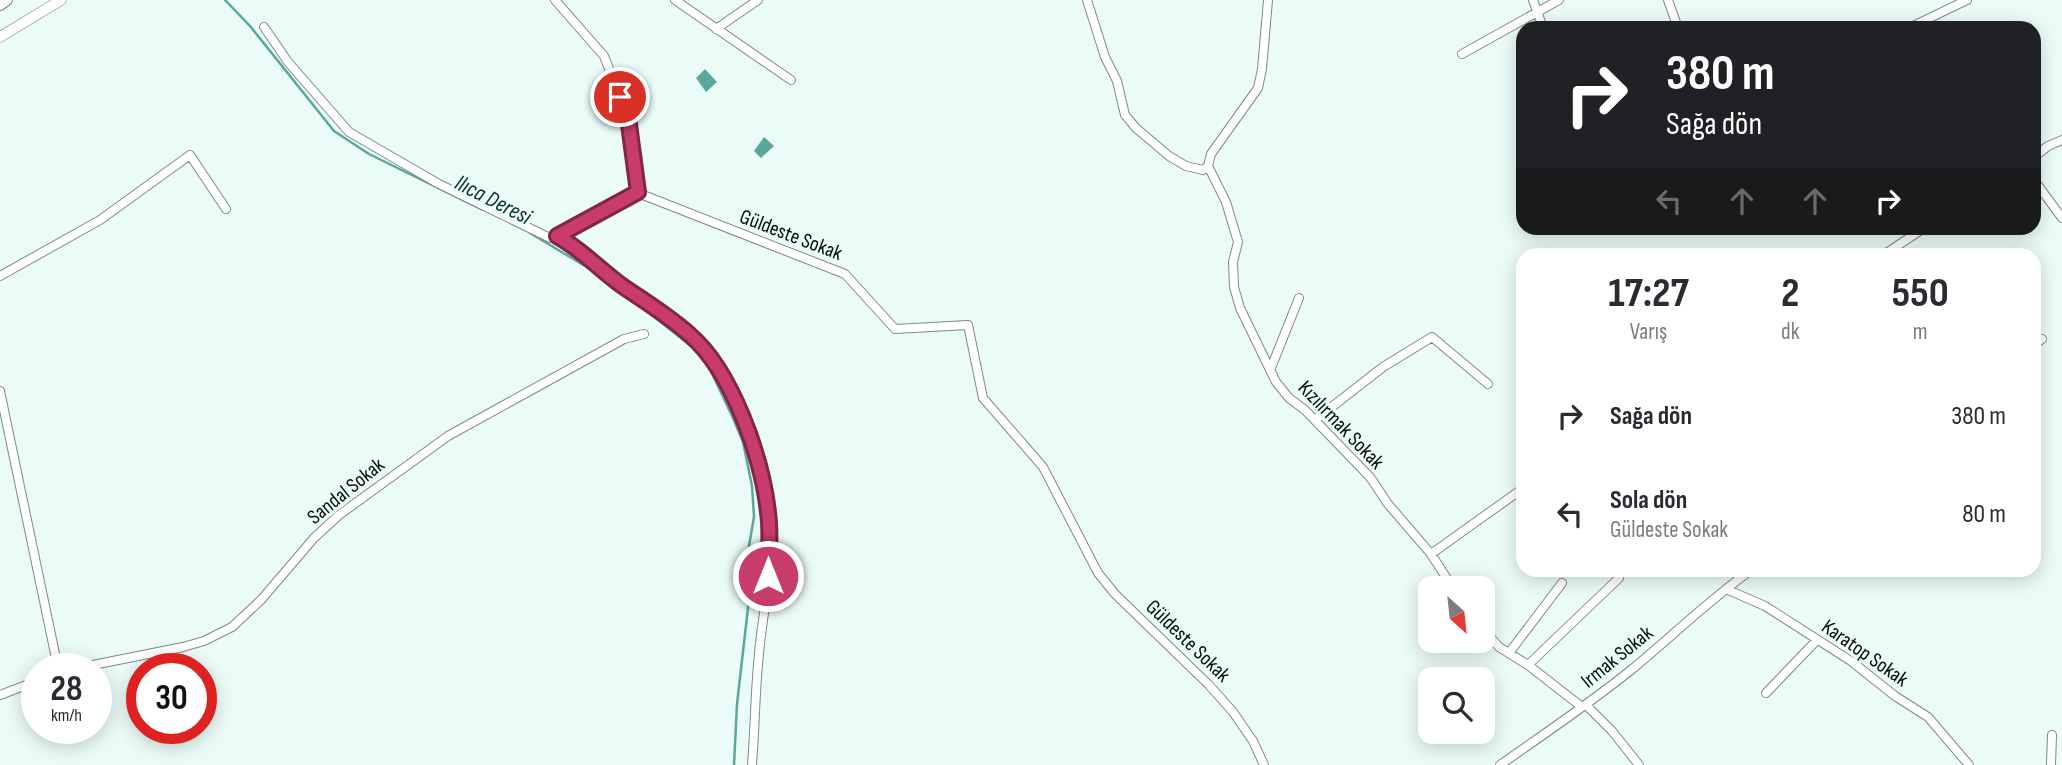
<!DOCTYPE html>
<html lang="tr">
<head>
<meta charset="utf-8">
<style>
	:root { --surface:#fff; --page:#f2f2f3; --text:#2b2b33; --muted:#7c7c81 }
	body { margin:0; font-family:"Sofia Sans Condensed",sans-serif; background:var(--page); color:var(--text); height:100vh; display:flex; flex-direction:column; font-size:26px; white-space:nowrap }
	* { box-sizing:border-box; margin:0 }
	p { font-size:23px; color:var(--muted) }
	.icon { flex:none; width:38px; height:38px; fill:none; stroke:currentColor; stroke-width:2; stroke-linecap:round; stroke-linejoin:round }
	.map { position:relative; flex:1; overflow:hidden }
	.details { position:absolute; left:1516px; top:248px; width:525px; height:329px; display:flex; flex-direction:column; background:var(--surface); border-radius:21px; box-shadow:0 4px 18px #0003 }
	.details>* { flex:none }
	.banner { position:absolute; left:1516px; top:21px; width:525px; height:214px; border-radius:21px; box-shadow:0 4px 18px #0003; background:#202124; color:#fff; overflow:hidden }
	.needle { width:46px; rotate:153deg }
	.tools { position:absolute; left:1418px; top:576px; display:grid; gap:14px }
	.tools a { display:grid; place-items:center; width:77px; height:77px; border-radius:14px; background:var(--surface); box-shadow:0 4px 18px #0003; font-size:35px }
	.speed { position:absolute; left:21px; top:653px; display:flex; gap:14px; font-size:35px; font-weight:700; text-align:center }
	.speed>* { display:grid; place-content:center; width:91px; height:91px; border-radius:50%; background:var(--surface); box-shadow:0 4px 18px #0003; line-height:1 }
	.speed small { font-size:18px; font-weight:400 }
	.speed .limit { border:10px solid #d22; background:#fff; color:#111 }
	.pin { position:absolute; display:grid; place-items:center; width:60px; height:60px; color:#fff; margin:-30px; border:4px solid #fff; border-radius:50%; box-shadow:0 2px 7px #0007 }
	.me { position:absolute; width:77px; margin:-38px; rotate:0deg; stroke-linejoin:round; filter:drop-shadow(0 0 5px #0008) }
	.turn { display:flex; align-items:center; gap:24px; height:147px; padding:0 35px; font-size:32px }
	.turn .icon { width:91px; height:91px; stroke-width:2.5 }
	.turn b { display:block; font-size:49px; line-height:60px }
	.lanes { display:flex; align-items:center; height:66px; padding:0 35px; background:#0003; justify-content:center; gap:35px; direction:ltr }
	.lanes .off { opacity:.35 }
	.eta { display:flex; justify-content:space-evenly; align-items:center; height:119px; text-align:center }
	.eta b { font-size:42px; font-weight:700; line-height:49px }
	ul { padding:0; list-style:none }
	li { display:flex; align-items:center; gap:21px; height:98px; padding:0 35px }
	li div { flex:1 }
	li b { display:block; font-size:26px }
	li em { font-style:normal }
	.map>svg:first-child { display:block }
	.water { fill:#5aa89c }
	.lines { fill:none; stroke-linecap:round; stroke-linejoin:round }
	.stream { stroke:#5aa89c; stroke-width:2.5 }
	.minor-casing { stroke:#7c8a88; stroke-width:10 }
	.major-casing { stroke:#7c8a88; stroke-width:11 }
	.highway-casing { stroke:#7c8a88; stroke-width:12 }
	.minor { stroke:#fff; stroke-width:8 }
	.major { stroke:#fff; stroke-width:10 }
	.highway { stroke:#fff; stroke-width:10 }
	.route-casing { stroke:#822647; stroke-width:18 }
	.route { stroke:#c83b6d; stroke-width:12 }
	.labels { text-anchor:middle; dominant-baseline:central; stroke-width:7; stroke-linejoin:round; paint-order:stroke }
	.street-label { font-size:21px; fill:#080d0d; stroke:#ebfcf8 }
	.water-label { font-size:23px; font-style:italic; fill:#0d342f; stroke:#ebfcf8 }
</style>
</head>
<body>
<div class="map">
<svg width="2062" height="765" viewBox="0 0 2062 765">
	<rect width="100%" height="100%" fill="#ebfcf8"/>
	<path class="water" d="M 705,69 L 717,82 L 706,92 L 696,78 Z
		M 764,137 L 774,146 L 761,158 L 754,151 Z"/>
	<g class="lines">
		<path class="stream" d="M 225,0 L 250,26 L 334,131 L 369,154 L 483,210
			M 530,233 L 605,278 L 696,350 L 709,367 L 733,418 L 743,442 L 752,486 L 754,517 L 749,546 L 748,608 L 737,704 L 734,765"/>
		<defs>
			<path id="minor" d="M 555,0 L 604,56 L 628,117 L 638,193 L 845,274 L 895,329 L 968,325 L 983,398 L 1043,467 L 1098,573 L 1115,594 L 1209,685 L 1233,712 L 1253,741 L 1264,765
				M 675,0 L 791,80
				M 1087,0 L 1105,57 L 1117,81 L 1125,115 L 1136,128 L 1169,156 L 1186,166 L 1203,170 L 1208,166
				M 1268,0 L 1262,69 L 1258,88 L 1211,154 L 1208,166 L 1226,202 L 1238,242 L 1233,262 L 1234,287 L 1240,308 L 1276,382 L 1289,398 L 1305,410 L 1370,477 L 1388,504 L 1431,554 L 1453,588
				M 1533,0 L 1543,28
				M 1668,0 L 1678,28
				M 264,27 L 288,62 L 349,132 L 439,184 L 550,238 L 557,236 C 582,250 602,271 625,287 C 645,302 677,321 693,338 C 751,401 772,491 768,575 C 767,601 761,627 759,654 C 755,691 755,728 752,765
				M 1909,28 L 1967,0
				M 716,29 L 758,0
				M 1462,54 L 1559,0
				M 2034,157 L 2048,146 L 2062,140
				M 2034,180 L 2062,218
				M 557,236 L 638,193
				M 1882,256 L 1924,228
				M 0,276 L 100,220 L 190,155 L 226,209
				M 2034,345 L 2042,339
				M 1271,368 L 1299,298
				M 0,391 L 58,668
				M 1315,420 L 1383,367 L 1432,337 L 1488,384
				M 1431,554 L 1522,489
				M 1726,589 L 1765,606 L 1851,661 L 1895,696 L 1928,717 L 1969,765
				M 1482,628 L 1499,647 L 1528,665 L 1582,707
				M 1509,653 L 1562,583
				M 1528,665 L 1619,578 L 1619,570
				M 78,668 L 183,647 L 204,641 L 232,627 L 261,600 L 314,538 L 339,515 L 448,436 L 624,339 L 644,334
				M 1766,693 L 1816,641
				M 0,695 L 37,681
				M 1586,705 L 1612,731 L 1639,765
				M 1500,765 C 1544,734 1589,704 1631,670 C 1671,637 1708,601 1751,570
				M 2051,765 L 2052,735"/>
			<path id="major" d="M 0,37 L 61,0"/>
			<path id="highway" d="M 0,5 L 7,0"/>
		</defs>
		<use href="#minor" class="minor-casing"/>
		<use href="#major" class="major-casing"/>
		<use href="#highway" class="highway-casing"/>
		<use href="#minor" class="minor"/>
		<use href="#major" class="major"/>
		<use href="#highway" class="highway"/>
	</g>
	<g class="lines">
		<defs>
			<path id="route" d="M 620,97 L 628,117 L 638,192 L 557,236 C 581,249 599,269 621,285 C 644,301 669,316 690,335 C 732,371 762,458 768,512 C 771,533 769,555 768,576"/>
		</defs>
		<use href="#route" class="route-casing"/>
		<use href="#route" class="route"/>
	</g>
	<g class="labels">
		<g class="street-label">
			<text transform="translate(791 235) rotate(21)">Güldeste Sokak</text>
			<text transform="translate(1341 425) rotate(46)">Kızılırmak Sokak</text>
			<text transform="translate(346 491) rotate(-39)">Sandal Sokak</text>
			<text transform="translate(1188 641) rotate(44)">Güldeste Sokak</text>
			<text transform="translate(1865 653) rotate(35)">Karatop Sokak</text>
			<text transform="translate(1617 657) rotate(-39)">Irmak Sokak</text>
		</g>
		<g class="water-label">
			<text transform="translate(493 200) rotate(27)">Ilıca Deresi</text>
		</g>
	</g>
</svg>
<div class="tools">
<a><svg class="needle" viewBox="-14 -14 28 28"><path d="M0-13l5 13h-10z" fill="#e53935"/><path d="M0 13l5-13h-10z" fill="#7c7c81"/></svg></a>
<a><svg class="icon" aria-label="search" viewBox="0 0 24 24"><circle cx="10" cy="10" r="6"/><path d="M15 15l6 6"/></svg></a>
</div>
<div class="speed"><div>28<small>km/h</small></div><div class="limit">30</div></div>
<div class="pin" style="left:620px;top:97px;background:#d93025"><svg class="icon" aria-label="arrive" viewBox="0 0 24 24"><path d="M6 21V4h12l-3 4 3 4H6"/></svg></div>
<svg class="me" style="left:768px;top:576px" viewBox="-20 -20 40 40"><circle r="17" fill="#c83b6d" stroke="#fff" stroke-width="3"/><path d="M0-11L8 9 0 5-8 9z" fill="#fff"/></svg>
<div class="banner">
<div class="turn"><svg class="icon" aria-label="right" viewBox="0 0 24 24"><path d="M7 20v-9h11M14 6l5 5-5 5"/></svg><div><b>380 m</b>Sağa dön</div></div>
<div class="lanes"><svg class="icon off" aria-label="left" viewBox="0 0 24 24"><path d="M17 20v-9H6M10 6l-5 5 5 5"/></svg><svg class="icon off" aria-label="ahead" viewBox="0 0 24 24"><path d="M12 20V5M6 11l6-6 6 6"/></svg><svg class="icon off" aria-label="ahead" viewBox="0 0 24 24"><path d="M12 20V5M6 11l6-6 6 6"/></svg><svg class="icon" aria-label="right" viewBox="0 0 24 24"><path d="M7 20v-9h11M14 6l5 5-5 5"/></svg></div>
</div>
<section class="details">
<div class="eta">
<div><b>17:27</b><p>Varış</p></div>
<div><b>2</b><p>dk</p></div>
<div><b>550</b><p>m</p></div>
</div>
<ul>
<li><svg class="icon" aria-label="right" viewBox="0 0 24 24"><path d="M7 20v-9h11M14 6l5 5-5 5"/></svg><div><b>Sağa dön</b></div><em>380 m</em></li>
<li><svg class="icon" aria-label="left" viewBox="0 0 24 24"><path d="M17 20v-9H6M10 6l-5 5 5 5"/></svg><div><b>Sola dön</b><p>Güldeste Sokak</p></div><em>80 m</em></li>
</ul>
</section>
</div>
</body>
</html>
